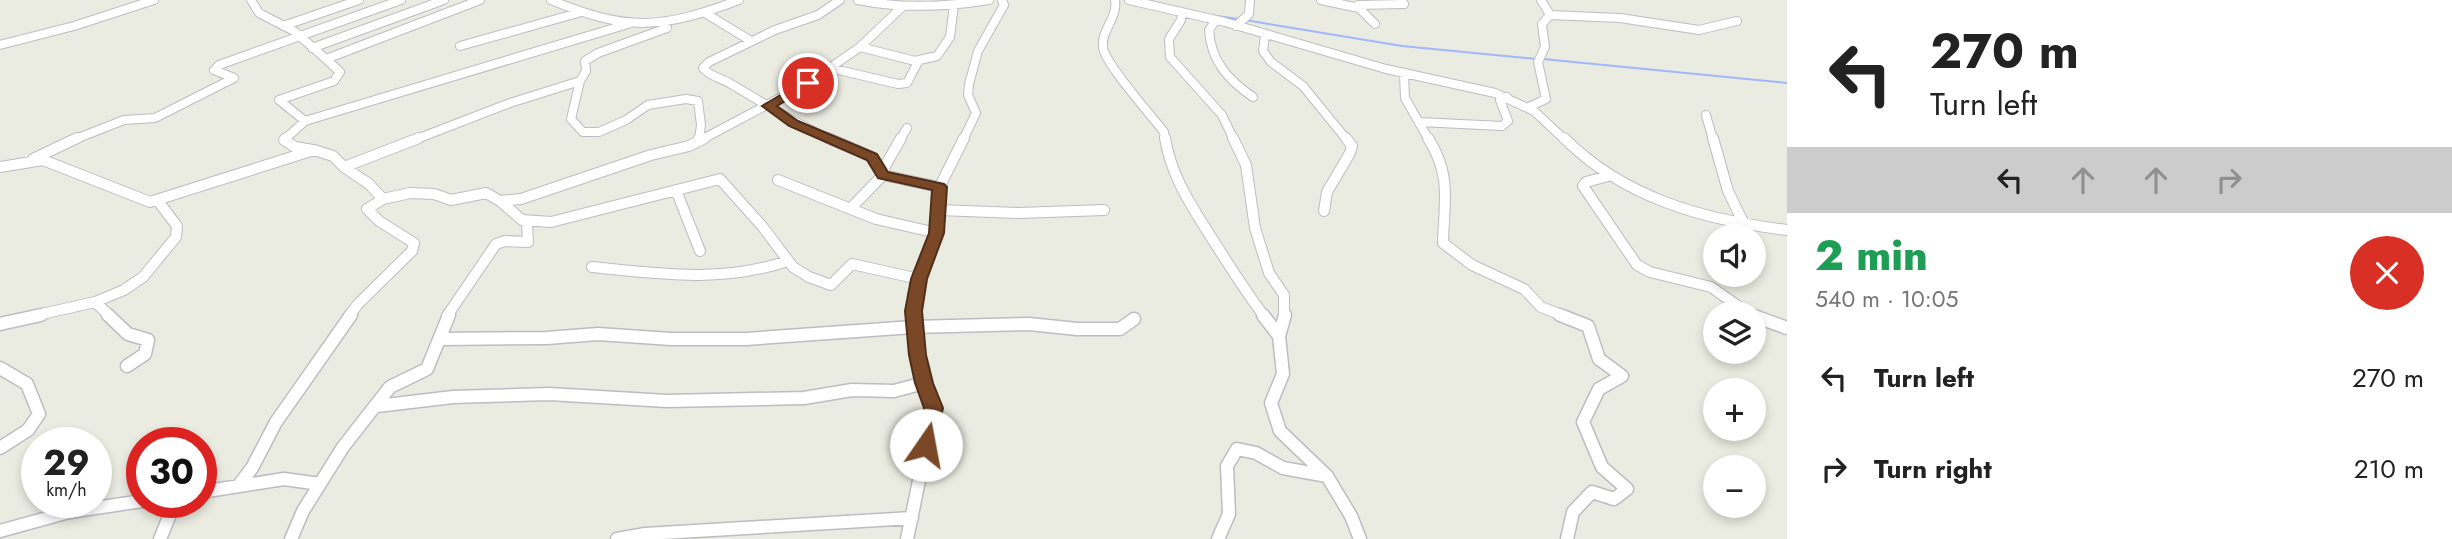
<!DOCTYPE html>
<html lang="en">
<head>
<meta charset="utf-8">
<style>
	:root { --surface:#fff; --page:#f6f6f6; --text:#222; --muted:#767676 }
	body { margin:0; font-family:Jost,sans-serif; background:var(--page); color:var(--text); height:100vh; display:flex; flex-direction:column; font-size:26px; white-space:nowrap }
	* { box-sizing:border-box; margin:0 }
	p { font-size:23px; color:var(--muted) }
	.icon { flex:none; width:38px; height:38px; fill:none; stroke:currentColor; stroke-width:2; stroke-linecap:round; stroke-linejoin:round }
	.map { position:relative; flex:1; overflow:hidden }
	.sheet { display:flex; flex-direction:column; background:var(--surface); width:665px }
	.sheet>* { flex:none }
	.top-card { background:#fff; color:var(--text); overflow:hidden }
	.controls { position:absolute; left:1703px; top:224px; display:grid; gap:14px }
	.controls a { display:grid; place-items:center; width:63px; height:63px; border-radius:50%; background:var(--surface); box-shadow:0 4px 10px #0003; font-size:35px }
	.speed { position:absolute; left:21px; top:427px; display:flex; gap:14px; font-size:35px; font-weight:700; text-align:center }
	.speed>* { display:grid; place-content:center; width:91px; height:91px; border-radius:50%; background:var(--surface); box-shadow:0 4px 10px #0003; line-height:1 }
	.speed small { font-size:18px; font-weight:400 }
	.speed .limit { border:10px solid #d22; background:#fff; color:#111 }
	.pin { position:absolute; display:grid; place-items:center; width:60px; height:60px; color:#fff; margin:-30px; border:4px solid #fff; border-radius:50%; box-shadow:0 2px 7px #0007 }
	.me { position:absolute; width:77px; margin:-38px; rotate:12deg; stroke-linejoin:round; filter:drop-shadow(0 0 5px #0008) }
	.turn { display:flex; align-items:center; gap:24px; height:147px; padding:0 28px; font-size:32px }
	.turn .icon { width:91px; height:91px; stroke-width:2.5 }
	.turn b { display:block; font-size:49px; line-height:60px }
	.lanes { display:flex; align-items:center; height:66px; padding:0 28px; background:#0003; justify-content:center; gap:35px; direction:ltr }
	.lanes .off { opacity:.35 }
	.round { display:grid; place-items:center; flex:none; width:74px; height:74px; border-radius:37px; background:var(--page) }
	.summary { display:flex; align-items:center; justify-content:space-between; height:119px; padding:0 28px }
	h1 { font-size:42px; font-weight:800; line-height:52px; color:#1e9e55 }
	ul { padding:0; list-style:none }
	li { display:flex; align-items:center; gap:21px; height:91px; padding:0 28px }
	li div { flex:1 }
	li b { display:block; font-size:26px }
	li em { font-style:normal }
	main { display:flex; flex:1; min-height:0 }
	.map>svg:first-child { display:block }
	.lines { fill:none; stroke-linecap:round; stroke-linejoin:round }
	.stream { stroke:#a0b7fd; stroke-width:2 }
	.minor-far2-casing { stroke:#bcbcc3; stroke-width:10 }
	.minor-far1-casing { stroke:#bcbcc3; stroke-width:12 }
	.minor-casing { stroke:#bcbcc3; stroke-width:15 }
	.minor-far2 { stroke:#fff; stroke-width:8 }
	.minor-far1 { stroke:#fff; stroke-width:10 }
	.minor { stroke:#fff; stroke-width:12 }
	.route { fill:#7a4827; stroke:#4f2f19; stroke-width:2 }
</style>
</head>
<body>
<main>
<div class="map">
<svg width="1787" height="539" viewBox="0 0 1787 539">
	<rect width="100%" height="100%" fill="#ebece1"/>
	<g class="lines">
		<path class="stream" d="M 1210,15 L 1238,19
			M 1245,20 L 1402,46 L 1536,59
			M 1543,59 L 1787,83"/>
		<defs>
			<path id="minor-far2" d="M 251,0 L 259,13 L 294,31 L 326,59 L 480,0
				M 551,0 C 628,32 662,29 739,0
				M 858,0 C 902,9 945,7 989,0
				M 1115,0 C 1118,18 1101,30 1103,47 C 1104,63 1152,116 1164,132 L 1165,140
				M 1129,0 L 1225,22 L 1386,69 L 1495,93 L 1534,111 L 1565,140
				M 1321,0 L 1359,8 L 1375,24
				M 1358,5 L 1404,4 L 1401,0
				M 705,13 L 751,41
				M 1182,13 L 1181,20 L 1169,39 L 1170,57 L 1222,115 L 1234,140
				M 1550,15 L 1620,18 L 1699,30 L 1737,21
				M 1216,20 L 1209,30 C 1211,61 1228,80 1253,97
				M 283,26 L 359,0
				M 1236,26 L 1249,14 L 1250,0
				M 1265,35 L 1263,51 L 1271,62 L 1303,86 L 1347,140
				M 0,45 L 74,26 L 154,0
				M 460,46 L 578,13
				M 860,47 L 915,61 L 937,56 L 950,37 L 954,5
				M 312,48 L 444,0
				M 830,68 L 898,84 L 907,83 L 919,60
				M 1404,73 L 1405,98 L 1429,140
				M 580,81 L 571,119 L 583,132 L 599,132 L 626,120 L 648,105 L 686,99 L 698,101 L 701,125 L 699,140
				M 1529,107 L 1546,99 L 1538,62 L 1545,47 L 1542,24 L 1550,15 L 1541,0
				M 1706,115 L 1713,140
				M 305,121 L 279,100 L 334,81 L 340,72 L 326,59
				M 1419,122 L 1502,126 L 1508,121 L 1500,100 L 1507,97
				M 73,140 L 124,120 L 155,118 L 234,78 L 214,70 L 219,65 L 401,0
				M 284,140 L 305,121 L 628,24
				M 414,140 L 510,103 L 580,81 L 586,71 L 585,61 L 598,53 L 667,28 L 662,23
				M 701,140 L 808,83 L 860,47 L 902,7
				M 832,140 C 796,124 765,104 731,84 C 722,78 710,77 703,68 L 709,62 L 775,30 L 818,15 L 840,0
				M 900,140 L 907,128
				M 963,140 L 976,113 L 968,95 L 969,84 L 978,51 L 1004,5 L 1002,0"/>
			<path id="minor-far1" d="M 286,138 L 284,140 L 295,147 L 313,150
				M 828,138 L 872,157 L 883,175 L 939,187
				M 1165,138 C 1171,173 1186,197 1204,226 C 1224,257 1242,287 1264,316
				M 1233,138 L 1246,165 L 1255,228 L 1269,273 L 1284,295 L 1284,316
				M 1428,138 C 1452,176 1444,201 1443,243 L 1472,265 L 1524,289 L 1541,307 L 1564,316
				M 1564,138 C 1624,198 1704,220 1787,230
				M 1713,138 L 1728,191 L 1744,224
				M 699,141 L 699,138
				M 33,159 L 77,138
				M 0,167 L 43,160 L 150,202 L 314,150 L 333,156 L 344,167 L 419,138
				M 344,167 L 369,184 L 383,199 L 410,193 L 434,194 L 451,200 L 486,193 L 500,201 L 521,199 L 651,155 L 689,146 L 705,138
				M 1608,176 L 1586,182 L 1583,186 L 1637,265 L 1650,272 L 1711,287 L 1748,313
				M 778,180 L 876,219 L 937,233
				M 676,190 L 700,251
				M 500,201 L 522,220 L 551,222 L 720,179 L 762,226 L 793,267 L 809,277 L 831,285 L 852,264 L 919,279
				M 851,208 L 883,175 L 885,166 L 901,138
				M 939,210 L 1018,213 L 1104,210
				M 1324,211 L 1327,192 L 1350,153 L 1352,146 L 1346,138
				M 592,267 C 661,274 721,283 788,261
				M 95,302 L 124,290 L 143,277 L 176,237 L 177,226 L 158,201
				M 33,316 L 95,302 L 110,316
				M 349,316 L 358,304 L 412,251 L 414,243 L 379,221 L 367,209 L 383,199
				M 447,316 L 496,244 L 505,241 L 528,242 L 527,223
				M 914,316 L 919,279 L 937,233 L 940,186 L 964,138"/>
			<path id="minor" d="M 108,315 L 128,334 L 148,340 L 145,354 L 127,366
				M 1263,315 L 1279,336
				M 1285,315 L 1279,336 L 1283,374 L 1271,403 L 1280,431 L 1327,476 L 1351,516 L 1360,539
				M 1560,315 L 1588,326 L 1599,359 L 1622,376 L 1599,389 L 1583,422 L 1602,467 L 1627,489 L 1614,499 L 1592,492 L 1573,512 L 1567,539
				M 1754,316 L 1787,328
				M 0,324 L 41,315
				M 441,339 L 547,338 L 598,334 L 671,339 L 746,339 L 913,327 L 1029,324 L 1077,329 L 1120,329 L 1134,319
				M 0,368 L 27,384 L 39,414 L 28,430 L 0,448
				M 377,406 L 453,397 L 549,394 L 667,401 L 804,398 L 852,390 L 894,391 L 924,383
				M 239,485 L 252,468 L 276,422 L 351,315
				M 201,492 L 284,479 L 320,484
				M 0,531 L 69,512 L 142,501
				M 160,539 L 175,502
				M 291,539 L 303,511 L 343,447 L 390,387 L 427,369 L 449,315
				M 617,539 L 645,534 L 912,518
				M 907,539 L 934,408 L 924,383 L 918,355 L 914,315
				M 1218,539 L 1229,514 L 1227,466 L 1237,449 L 1256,453 L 1283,468 L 1327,476"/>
		</defs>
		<use href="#minor-far2" class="minor-far2-casing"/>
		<use href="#minor-far1" class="minor-far1-casing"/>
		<use href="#minor" class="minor-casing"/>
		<use href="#minor-far2" class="minor-far2"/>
		<use href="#minor-far1" class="minor-far1"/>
		<use href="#minor" class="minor"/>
	</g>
	<path class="route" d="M 808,79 L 814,83 L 812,85 L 777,106 L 798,121 L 877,154 L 888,172 L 944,184 L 947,187 L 944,233 L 927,279 L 922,311 L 926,355 L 933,383 L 943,408 L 933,450 L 926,452 L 919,450 L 917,445 L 924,408 L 915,383 L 909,355 L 905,311 L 911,279 L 929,233 L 932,190 L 878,178 L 867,160 L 789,126 L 762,106 Z"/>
</svg>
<div class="controls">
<a><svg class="icon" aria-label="sound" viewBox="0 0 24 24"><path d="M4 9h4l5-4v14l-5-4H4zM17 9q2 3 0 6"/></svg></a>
<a><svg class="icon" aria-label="layers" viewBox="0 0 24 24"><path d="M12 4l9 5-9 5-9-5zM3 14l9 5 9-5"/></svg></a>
<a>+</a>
<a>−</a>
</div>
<div class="speed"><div>29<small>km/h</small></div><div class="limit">30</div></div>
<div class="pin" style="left:808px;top:83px;background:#d93025"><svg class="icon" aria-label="arrive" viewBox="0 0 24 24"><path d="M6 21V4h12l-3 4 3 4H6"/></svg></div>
<svg class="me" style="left:926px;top:445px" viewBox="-20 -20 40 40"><circle r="19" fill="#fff"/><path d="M0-13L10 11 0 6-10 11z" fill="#7a4827"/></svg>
</div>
<section class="sheet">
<div class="top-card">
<div class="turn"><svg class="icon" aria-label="left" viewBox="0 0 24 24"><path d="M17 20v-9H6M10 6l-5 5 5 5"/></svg><div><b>270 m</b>Turn left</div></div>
<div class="lanes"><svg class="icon" aria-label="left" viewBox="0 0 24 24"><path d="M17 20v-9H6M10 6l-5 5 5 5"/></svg><svg class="icon off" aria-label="ahead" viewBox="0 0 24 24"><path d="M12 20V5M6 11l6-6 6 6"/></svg><svg class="icon off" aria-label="ahead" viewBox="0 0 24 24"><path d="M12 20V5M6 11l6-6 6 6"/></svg><svg class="icon off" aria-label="right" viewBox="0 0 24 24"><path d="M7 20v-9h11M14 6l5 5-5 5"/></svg></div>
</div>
<div class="summary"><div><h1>2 min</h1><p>540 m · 10:05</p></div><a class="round" style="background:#d93025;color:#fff"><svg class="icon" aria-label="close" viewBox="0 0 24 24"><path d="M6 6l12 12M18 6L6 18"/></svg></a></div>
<ul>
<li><svg class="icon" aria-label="left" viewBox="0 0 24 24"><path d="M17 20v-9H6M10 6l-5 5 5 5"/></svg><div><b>Turn left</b></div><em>270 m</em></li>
<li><svg class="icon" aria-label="right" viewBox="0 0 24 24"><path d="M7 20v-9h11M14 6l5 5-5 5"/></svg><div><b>Turn right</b></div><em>210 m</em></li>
</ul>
</section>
</main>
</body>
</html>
